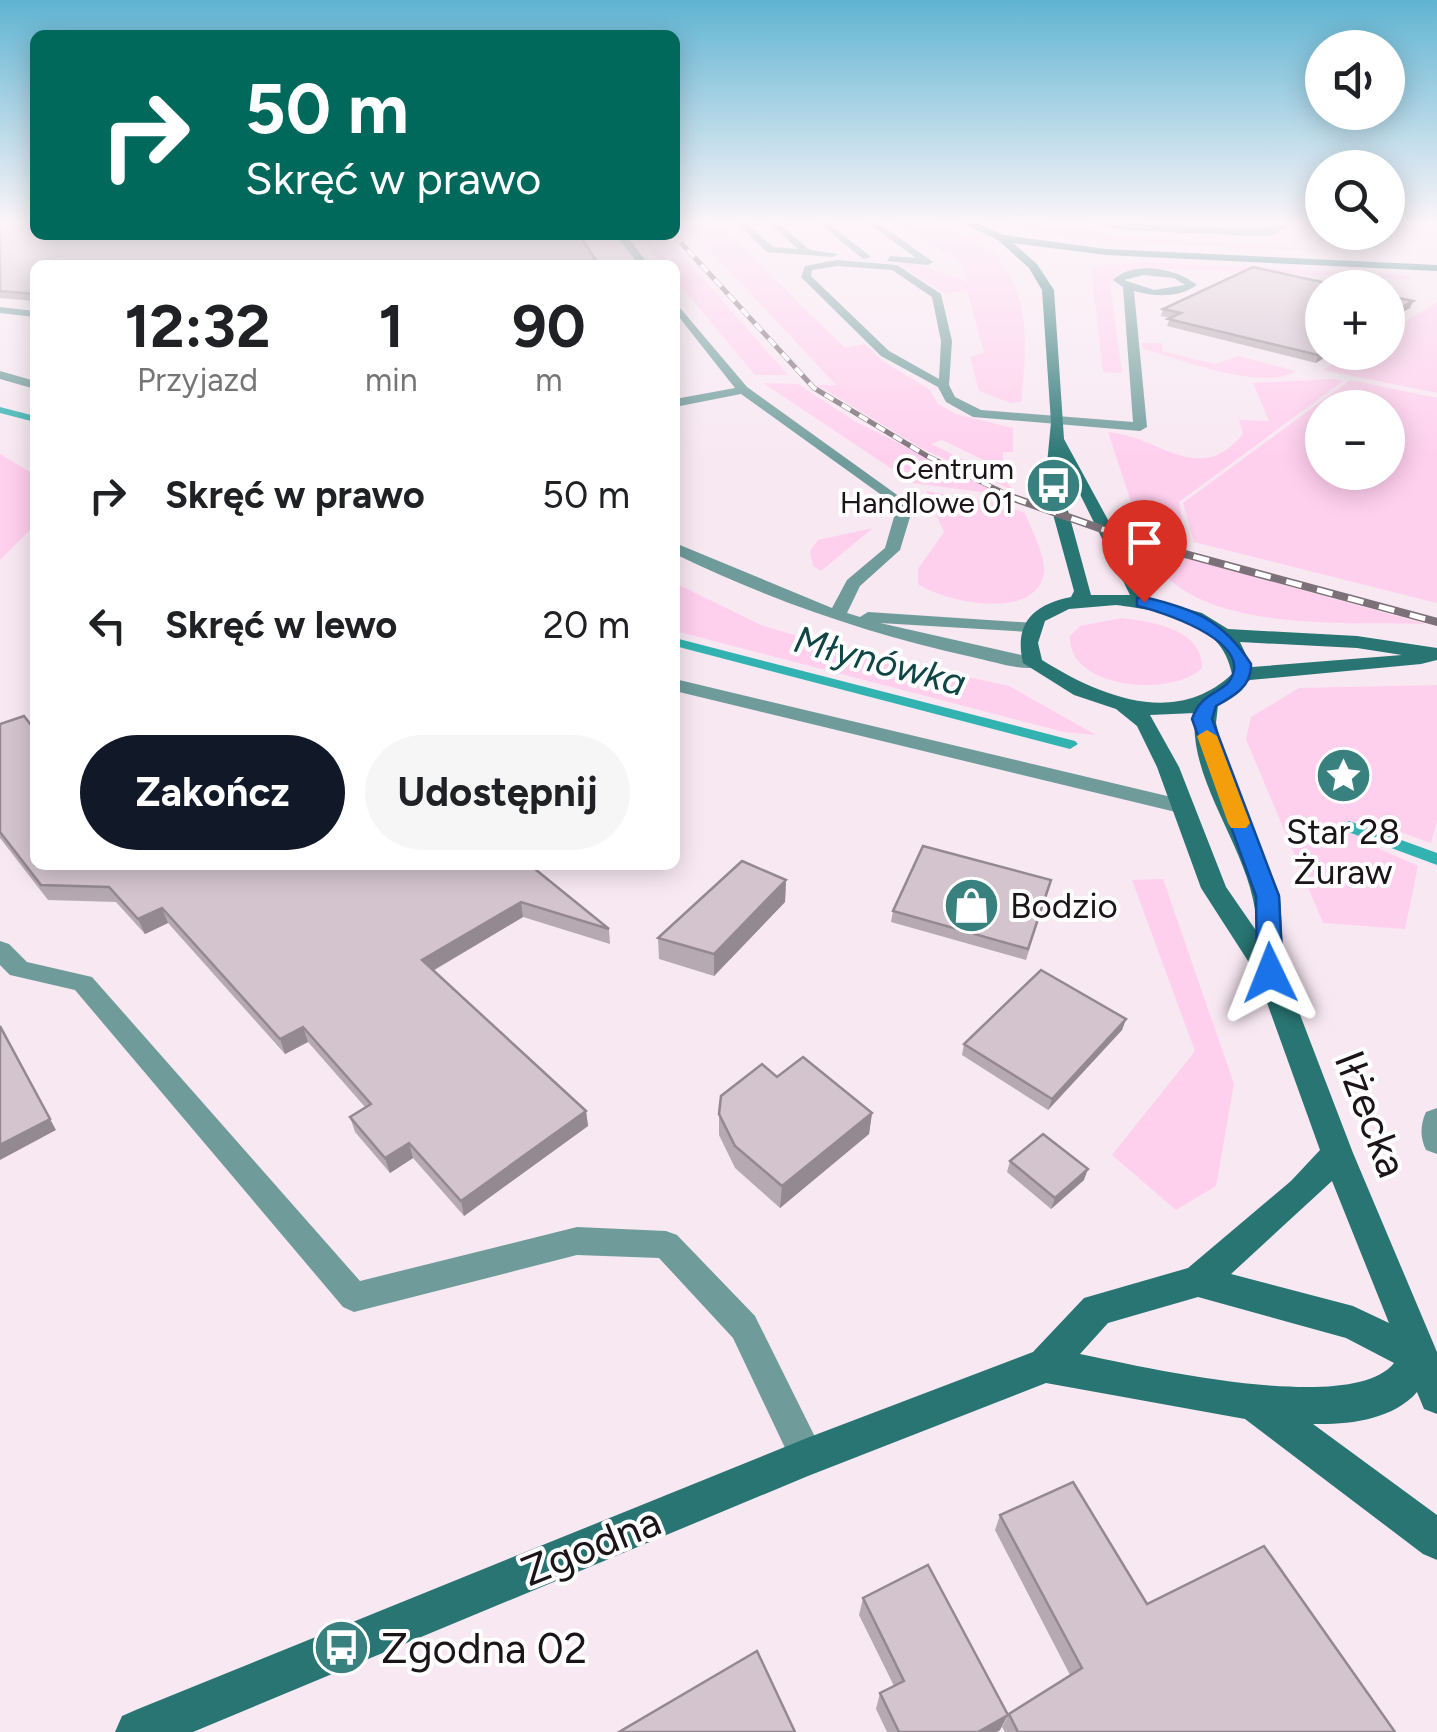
<!DOCTYPE html>
<html lang="pl">
<head>
<meta charset="utf-8">
<style>
	:root { --surface:#fff; --page:#f6f6f6; --text:#202124; --muted:#757577; --accent:#111827 }
	body { margin:0; font-family:Figtree,sans-serif; background:var(--page); color:var(--text); height:100vh; display:flex; flex-direction:column; font-size:38px; white-space:nowrap }
	* { box-sizing:border-box; margin:0 }
	p { font-size:32px; color:var(--muted) }
	.icon { flex:none; width:55px; height:55px; fill:none; stroke:currentColor; stroke-width:2; stroke-linecap:round; stroke-linejoin:round }
	.map { position:relative; flex:1; overflow:hidden }
	.drawer { position:absolute; left:30px; top:260px; width:650px; height:610px; display:flex; flex-direction:column; background:var(--surface); border-radius:15px; box-shadow:0 5px 25px #0003 }
	.drawer>* { flex:none }
	.top-card { position:absolute; left:30px; top:30px; width:650px; height:210px; border-radius:15px; box-shadow:0 5px 25px #0003; background:#00695c; color:#fff; overflow:hidden }
	.buttons { position:absolute; left:1305px; top:30px; display:grid; gap:20px }
	.buttons a { display:grid; place-items:center; width:100px; height:100px; border-radius:50%; background:var(--surface); box-shadow:0 5px 25px #0003; font-size:50px }
	.pin { position:absolute; display:grid; place-items:center; width:85px; height:85px; color:#fff; margin:-102px -42px; border-radius:50% 50% 50% 0; rotate:-45deg; box-shadow:0 0 10px #0007 }
	.pin .icon { rotate:45deg }
	.me { position:absolute; width:110px; margin:-55px; rotate:358deg; stroke-linejoin:round; filter:drop-shadow(0 0 8px #0008) }
	.turn { display:flex; align-items:center; gap:35px; height:210px; padding:0 50px; font-size:45px }
	.turn .icon { width:130px; height:130px; stroke-width:2.5 }
	.turn b { display:block; font-size:70px; line-height:85px }
	.eta { display:flex; justify-content:space-evenly; align-items:center; height:170px; text-align:center }
	.eta b { font-size:60px; font-weight:700; line-height:70px }
	.cta { display:flex; gap:20px; margin-top:auto; padding:20px 50px }
	.cta a { flex:1; height:115px; border-radius:60px; background:var(--accent); color:#fff; font-size:40px; font-weight:700; line-height:115px; text-align:center }
	.cta a+a { background:var(--page); color:var(--text) }
	ul { padding:0; list-style:none }
	li { display:flex; align-items:center; gap:30px; height:130px; padding:0 50px }
	li div { flex:1 }
	li b { display:block; font-size:38px }
	li em { font-style:normal }
	.map>svg:first-child { display:block }
	.green { fill:#ffcfee; fill-rule:evenodd }
	.lines { fill:none; stroke-linecap:round; stroke-linejoin:round }
	.stream { fill:#32b3b1; fill-rule:evenodd }
	.lane { fill:#6f9c9b; fill-rule:evenodd }
	.street { fill:#6f9c9b; fill-rule:evenodd }
	.secondary { fill:#287573; fill-rule:evenodd }
	.rail-far1-casing { stroke:#7c7178; stroke-width:5 }
	.rail-casing { stroke:#7c7178; stroke-width:8 }
	.rail-far1 { stroke:#fff; stroke-width:4; stroke-dasharray:10; stroke-linecap:butt }
	.rail { stroke:#fff; stroke-width:5; stroke-dasharray:16; stroke-linecap:butt }
	.wall { fill:#b6a9b1 }
	.shaded-wall { fill:#948990 }
	.building { fill:#d4c4ce; stroke:#948990; stroke-width:2.5 }
	.route { fill:#1a73e8; stroke:#114b97; stroke-width:2.5 }
	.slow { fill:#f59e0b }
	.labels { text-anchor:middle; dominant-baseline:central; stroke-width:8; stroke-linejoin:round; paint-order:stroke }
	.far-poi-label { font-size:30px; fill:#1b1519; stroke:#fff; text-anchor:end }
	.poi-label { font-size:35px; fill:#1b1519; stroke:#fff }
	.water-label { font-size:38px; font-style:italic; fill:#0f4645; stroke:#fff }
	.near-street-label { font-size:42px; fill:#1b1519; stroke:#fff }
	.near-poi-label { font-size:42px; fill:#1b1519; stroke:#fff; text-anchor:start }
</style>
</head>
<body>
<div class="map">
<svg width="1437" height="1732" viewBox="0 0 1437 1732">
	<rect width="100%" height="100%" fill="#f8e8f2"/>
	<path class="green" d="M 682,220 L 714,220 L 845,348 L 865,344 L 884,362 L 929,389 L 938,404 L 956,414 L 1013,428 L 1013,452 L 1003,452 L 1003,464 L 1014,465 L 1013,474 L 942,440 L 931,444 L 1005,480 L 1014,491 L 923,449 L 817,385 L 836,385 Z
		M 890,220 L 934,220 L 1003,258 L 998,260 C 1032,296 1026,355 1021,402 L 1011,403 L 979,391 L 970,357 L 984,352 L 967,291 L 945,294 L 897,263 L 912,263 L 968,282 L 961,262 Z
		M 993,220 L 1038,220 L 1119,236 L 1437,257 L 1078,240 Z
		M 637,235 L 665,235 L 788,375 L 755,375 L 675,279 L 675,265 L 663,265 Z
		M 1147,262 L 1408,275 L 1412,279 L 1164,269 L 1121,273 L 1110,283 L 1122,373 L 1103,372 L 1091,267 Z
		M 1437,302 L 1437,393 L 1323,370 L 1352,353 L 1388,352 L 1388,332 Z
		M 1141,343 L 1162,343 L 1162,351 L 1215,364 L 1238,356 L 1296,371 C 1261,392 1181,359 1143,349 Z
		M 1332,379 L 1343,381 L 1179,502 L 1186,543 L 1141,532 L 1108,432 C 1159,436 1199,488 1243,434 L 1239,420 L 1269,421 L 1253,383 Z
		M 1350,380 L 1437,398 L 1437,603 L 1194,542 L 1183,503 ZM 1322,408 L 1388,408 L 1388,472 L 1322,472 Z
		M 763,383 L 798,384 L 856,422 L 1004,495 L 913,483 Z
		M 0,454 L 35,475 L 35,525 L 0,560 Z
		M 926,491 L 1000,504 L 1025,513 C 1031,529 1046,556 1044,573 C 1036,622 944,602 918,584 L 918,569 L 944,532 Z
		M 873,528 L 821,571 L 813,566 L 810,551 L 818,540 Z
		M 1149,548 L 1426,624 C 1352,622 1229,631 1170,580 C 1161,572 1155,558 1149,548 Z
		M 675,583 L 761,625 L 845,651 L 1009,686 L 1096,735 L 1064,732 L 675,631 Z
		M 1122,618 C 1153,622 1203,629 1202,668 C 1172,698 1067,689 1070,636 L 1080,626 Z
		M 1437,685 L 1437,821 L 1431,843 L 1363,819 L 1378,848 L 1418,866 L 1405,929 L 1323,923 L 1246,739 L 1251,717 L 1299,688 Z
		M 1163,879 L 1234,1084 L 1216,1186 L 1176,1210 L 1112,1155 L 1195,1051 L 1132,880 Z"/>
	<g class="lines">
		<path class="stream" d="M 0,407 L 35,416 L 35,422 L 0,413 Z
			M 675,638 L 1075,741 L 1078,744 L 1070,749 L 675,646 Z
			M 1349,821 L 1437,853 L 1437,865 L 1343,830 L 1341,826 Z"/>
		<path class="lane" d="M 734,220 L 743,220 L 773,247 L 798,249 L 766,220 L 775,220 L 810,250 L 838,254 L 833,257 L 767,252 Z
			M 815,220 L 824,220 L 871,257 L 863,259 Z
			M 864,220 L 874,220 L 933,262 L 928,265 L 887,261 L 890,256 L 916,258 Z
			M 1076,220 L 1258,230 L 1297,220 L 1274,235 L 1258,236 L 1124,230 Z
			M 616,235 L 626,235 L 649,265 L 639,265 Z
			M 837,260 L 897,265 L 941,294 L 952,341 L 949,385 L 955,397 L 981,410 L 1133,422 L 1123,287 L 1113,280 C 1133,260 1177,268 1197,285 C 1178,298 1156,297 1134,291 L 1147,427 L 1140,431 L 973,417 L 946,402 L 938,387 L 881,356 L 801,277 L 805,266 ZM 837,266 L 892,270 L 932,297 L 941,341 L 939,379 L 889,351 L 811,276 L 812,270 ZM 1143,275 L 1174,278 L 1185,285 L 1154,290 L 1124,280 Z
			M 675,302 L 747,387 L 900,497 L 910,517 L 900,550 L 860,586 L 847,613 L 860,617 L 868,612 L 1035,623 L 1038,627 L 1029,632 L 880,623 L 1039,659 L 1039,667 C 1019,671 992,661 972,657 C 868,634 770,600 675,554 L 675,543 L 832,608 L 847,580 L 885,548 L 894,517 L 887,499 L 741,394 L 675,407 L 675,399 L 735,388 L 675,312 Z
			M 0,307 L 35,311 L 35,317 L 0,313 Z
			M 0,371 L 35,381 L 35,389 L 0,379 Z
			M 675,679 L 1184,800 L 1195,807 L 1184,814 L 675,691 Z
			M 0,941 L 9,944 L 27,962 L 92,977 L 360,1281 L 577,1227 L 666,1231 L 677,1235 L 755,1316 L 819,1445 L 825,1457 L 819,1469 L 807,1475 L 795,1469 L 733,1338 L 659,1258 L 577,1255 L 354,1312 L 343,1307 L 75,990 L 10,975 L 0,965 Z"/>
		<path class="street" d="M 1437,1108 L 1437,1154 L 1426,1150 C 1420,1138 1420,1125 1426,1112 Z"/>
		<path class="secondary" d="M 956,220 L 969,220 L 1004,235 L 1106,249 L 1437,265 L 1437,271 L 1106,255 L 1013,243 L 1037,264 L 1054,290 L 1064,439 L 1151,599 L 1202,613 L 1228,629 L 1357,636 L 1437,648 L 1437,660 L 1421,664 L 1250,680 L 1218,705 L 1216,723 L 1228,771 L 1280,895 L 1284,973 L 1353,1153 L 1437,1352 L 1437,1414 L 1424,1409 L 1417,1392 C 1393,1420 1347,1425 1313,1424 L 1437,1515 L 1437,1560 L 1423,1554 L 1245,1419 L 1046,1383 L 808,1476 L 193,1732 L 115,1732 L 122,1716 L 138,1709 L 807,1438 L 1033,1352 L 1084,1298 L 1188,1268 L 1291,1181 L 1320,1150 L 1257,975 L 1201,888 L 1157,767 L 1137,726 L 1116,709 L 1074,695 L 1023,663 C 1014,624 1032,605 1071,597 L 1074,591 L 1045,485 L 1051,422 L 1042,290 L 1029,268 L 998,240 ZM 1063,460 L 1130,595 L 1091,595 L 1061,485 ZM 1116,605 C 1163,611 1222,620 1232,674 C 1176,727 1101,697 1042,660 L 1038,643 L 1045,621 L 1069,609 ZM 1240,642 L 1357,648 L 1402,655 L 1252,667 ZM 1195,713 C 1187,786 1257,855 1257,932 L 1226,887 L 1179,767 L 1150,715 ZM 1332,1181 L 1389,1323 L 1353,1306 L 1231,1274 ZM 1198,1297 L 1346,1338 L 1394,1363 C 1352,1416 1143,1367 1080,1354 L 1108,1323 Z"/>
		<defs>
			<path id="rail-far1" d="M 674,235 L 814,388 L 927,456 L 1017,499"/>
			<path id="rail" d="M 1011,497 L 1133,540 L 1437,622"/>
		</defs>
		<use href="#rail-far1" class="rail-far1-casing"/>
		<use href="#rail" class="rail-casing"/>
		<use href="#rail-far1" class="rail-far1"/>
		<use href="#rail" class="rail"/>
	</g>
	<path class="wall" d="M 0,220 L 575,235 L 575,237 L 35,265 L 35,301 L 0,298 Z
		M 1163,309 L 1322,352 L 1316,363 L 1167,326 L 1170,318 L 1161,316 Z
		M 0,724 L 35,865 L 530,865 L 609,929 L 610,944 L 523,917 L 433,971 L 586,1111 L 588,1126 L 464,1216 L 413,1158 L 390,1173 L 355,1132 L 350,1117 L 365,1107 L 308,1042 L 285,1054 L 168,923 L 145,934 L 116,902 L 48,900 L 0,838 Z
		M 786,880 L 785,902 L 714,976 L 659,959 L 658,938 Z
		M 1051,880 L 1026,960 L 891,922 L 893,911 Z
		M 1126,1019 L 1122,1030 L 1048,1110 L 962,1055 L 964,1044 Z
		M 777,1077 L 872,1113 L 869,1134 L 780,1208 L 735,1168 L 719,1135 L 719,1114 Z
		M 1010,1161 L 1084,1180 L 1051,1209 L 1007,1172 Z
		M 1000,1515 L 1147,1604 L 1395,1732 L 1005,1732 L 1002,1727 L 1009,1714 L 1070,1675 L 995,1530 Z
		M 863,1598 L 1000,1730 L 997,1732 L 887,1732 L 876,1709 L 880,1693 L 894,1686 L 859,1615 Z"/>
	<path class="shaded-wall" d="M 1413,301 L 1410,308 L 1388,321 L 1388,315 Z
		M 1324,352 L 1334,352 L 1316,363 L 1318,355 Z
		M 786,880 L 785,902 L 714,976 L 714,954 Z
		M 521,902 L 523,917 L 425,975 L 422,960 Z
		M 162,908 L 168,923 L 145,934 L 138,919 Z
		M 1126,1019 L 1122,1030 L 1048,1110 L 1052,1099 Z
		M 0,1026 L 56,1130 L 0,1160 Z
		M 303,1027 L 308,1042 L 285,1054 L 280,1039 Z
		M 586,1111 L 588,1126 L 464,1216 L 461,1201 Z
		M 872,1113 L 869,1134 L 780,1208 L 782,1186 Z
		M 409,1143 L 413,1158 L 390,1173 L 385,1158 Z
		M 1088,1169 L 1084,1180 L 1051,1209 L 1055,1198 Z
		M 1008,1715 L 1000,1730 L 997,1732 L 978,1732 Z"/>
	<path class="building" d="M 0,220 L 35,220 L 35,235 L 567,235 L 565,236 L 581,238 L 599,265 L 35,265 L 35,294 L 0,291 Z
		M 1253,267 L 1349,288 L 1322,288 L 1324,352 L 1318,355 L 1168,319 L 1181,313 L 1163,309 Z
		M 1388,296 L 1413,301 L 1388,315 Z
		M 24,716 L 35,730 L 35,865 L 530,865 L 609,929 L 521,902 L 422,960 L 586,1111 L 461,1201 L 409,1143 L 385,1158 L 350,1117 L 371,1104 L 303,1027 L 280,1039 L 162,908 L 138,919 L 109,887 L 41,885 L 0,832 L 0,724 Z
		M 923,846 L 1051,880 L 1028,949 L 893,911 Z
		M 742,861 L 786,880 L 714,954 L 658,938 Z
		M 1041,970 L 1126,1019 L 1052,1099 L 964,1044 Z
		M 0,1026 L 50,1119 L 0,1145 Z
		M 803,1057 L 872,1113 L 782,1186 L 735,1146 L 719,1114 L 721,1096 L 762,1064 L 777,1077 Z
		M 1043,1134 L 1088,1169 L 1055,1198 L 1010,1161 Z
		M 1073,1482 L 1147,1604 L 1264,1546 L 1395,1732 L 1018,1732 L 1009,1714 L 1082,1668 L 1000,1515 Z
		M 928,1565 L 1008,1715 L 978,1732 L 899,1732 L 880,1693 L 904,1681 L 863,1598 Z
		M 757,1651 L 795,1732 L 619,1732 Z"/>
	<linearGradient id="sky" x2="0" y2="1"><stop stop-color="#5fb4d2"/><stop offset="0.48" stop-color="#fcf5f9"/><stop offset="1" stop-color="#fcf5f9" stop-opacity="0"/></linearGradient>
	<rect width="1437" height="462" fill="url(#sky)"/>
	<path class="route" d="M 1144,597 C 1194,609 1222,619 1251,664 C 1252,686 1234,696 1216,706 L 1212,719 L 1279,896 L 1283,973 L 1279,980 L 1261,980 L 1257,973 L 1256,896 L 1192,719 C 1202,689 1227,694 1233,674 C 1245,639 1161,611 1137,606 L 1137,598 Z"/>
	<path class="slow" d="M 1207,730 L 1217,736 L 1250,823 L 1246,828 L 1231,828 L 1228,823 L 1197,736 Z"/>
	<defs>
		<symbol id="bus-disc" viewBox="-11 -11 22 22"><circle r="9.5" fill="#38817f" stroke="#fff"/><path d="M-5-6H5V4H4V6H2V4H-2V6H-4V4H-5ZM-3.5-4V0h7V-4ZM-3.5 1.2v1.5H-2V1.2ZM2 1.2v1.5H3.5V1.2Z" fill="#fff"/></symbol>
		<symbol id="sight-disc" viewBox="-11 -11 22 22"><circle r="9.5" fill="#38817f" stroke="#fff"/><path d="M0-6L1.8-2.2L6-1.7L2.9 1.2L3.7 5.4L0 3.3L-3.7 5.4L-2.9 1.2L-6-1.7L-1.8-2.2Z" fill="#fff"/></symbol>
		<symbol id="shop-disc" viewBox="-11 -11 22 22"><circle r="9.5" fill="#38817f" stroke="#fff"/><path d="M-5-2.5h2.3a2.7 3.5 0 0 1 5.4 0H5L5.5 6h-11ZM-1.5-2.5h3a1.5 2.3 0 0 0-3 0Z" fill="#fff"/></symbol>
	</defs>
	<g fill-rule="evenodd">
		<use href="#bus-disc" x="1022" y="454" width="63" height="63"/>
		<use href="#sight-disc" x="1312" y="744" width="63" height="63"/>
		<use href="#shop-disc" x="940" y="874" width="63" height="63"/>
		<use href="#bus-disc" x="310" y="1616" width="63" height="63"/>
	</g>
	<g class="labels">
		<g class="far-poi-label">
			<text x="1014" y="468">Centrum<tspan x="1014" dy="34">Handlowe 01</tspan></text>
		</g>
		<g class="poi-label">
			<text x="1343" y="832">Star 28<tspan x="1343" dy="40">Żuraw</tspan></text>
			<text x="1010" y="906" text-anchor="start">Bodzio</text>
		</g>
		<g class="water-label">
			<text transform="translate(880 661) rotate(15)">Młynówka</text>
		</g>
		<g class="near-street-label">
			<text transform="translate(1371 1114) rotate(69)">Iłżecka</text>
			<text transform="translate(591 1546) rotate(-22)">Zgodna</text>
		</g>
		<g class="near-poi-label">
			<text x="381" y="1648">Zgodna 02</text>
		</g>
	</g>
</svg>
<div class="buttons">
<a><svg class="icon" aria-label="sound" viewBox="0 0 24 24"><path d="M4 9h4l5-4v14l-5-4H4zM17 9q2 3 0 6"/></svg></a>
<a><svg class="icon" aria-label="search" viewBox="0 0 24 24"><circle cx="10" cy="10" r="6"/><path d="M15 15l6 6"/></svg></a>
<a>+</a>
<a>−</a>
</div>
<div class="pin" style="left:1144px;top:602px;background:#d93025"><svg class="icon" aria-label="arrive" viewBox="0 0 24 24"><path d="M6 21V4h12l-3 4 3 4H6"/></svg></div>
<svg class="me" style="left:1270px;top:973px" viewBox="-20 -20 40 40"><path d="M0-17L14 15 0 8-14 15z" fill="#1a73e8" stroke="#fff" stroke-width="4"/></svg>
<div class="top-card">
<div class="turn"><svg class="icon" aria-label="right" viewBox="0 0 24 24"><path d="M7 20v-9h11M14 6l5 5-5 5"/></svg><div><b>50 m</b>Skręć w prawo</div></div>
</div>
<section class="drawer">
<div class="eta">
<div><b>12:32</b><p>Przyjazd</p></div>
<div><b>1</b><p>min</p></div>
<div><b>90</b><p>m</p></div>
</div>
<ul>
<li><svg class="icon" aria-label="right" viewBox="0 0 24 24"><path d="M7 20v-9h11M14 6l5 5-5 5"/></svg><div><b>Skręć w prawo</b></div><em>50 m</em></li>
<li><svg class="icon" aria-label="left" viewBox="0 0 24 24"><path d="M17 20v-9H6M10 6l-5 5 5 5"/></svg><div><b>Skręć w lewo</b></div><em>20 m</em></li>
</ul>
<div class="cta"><a>Zakończ</a><a>Udostępnij</a></div>
</section>
</div>
</body>
</html>
